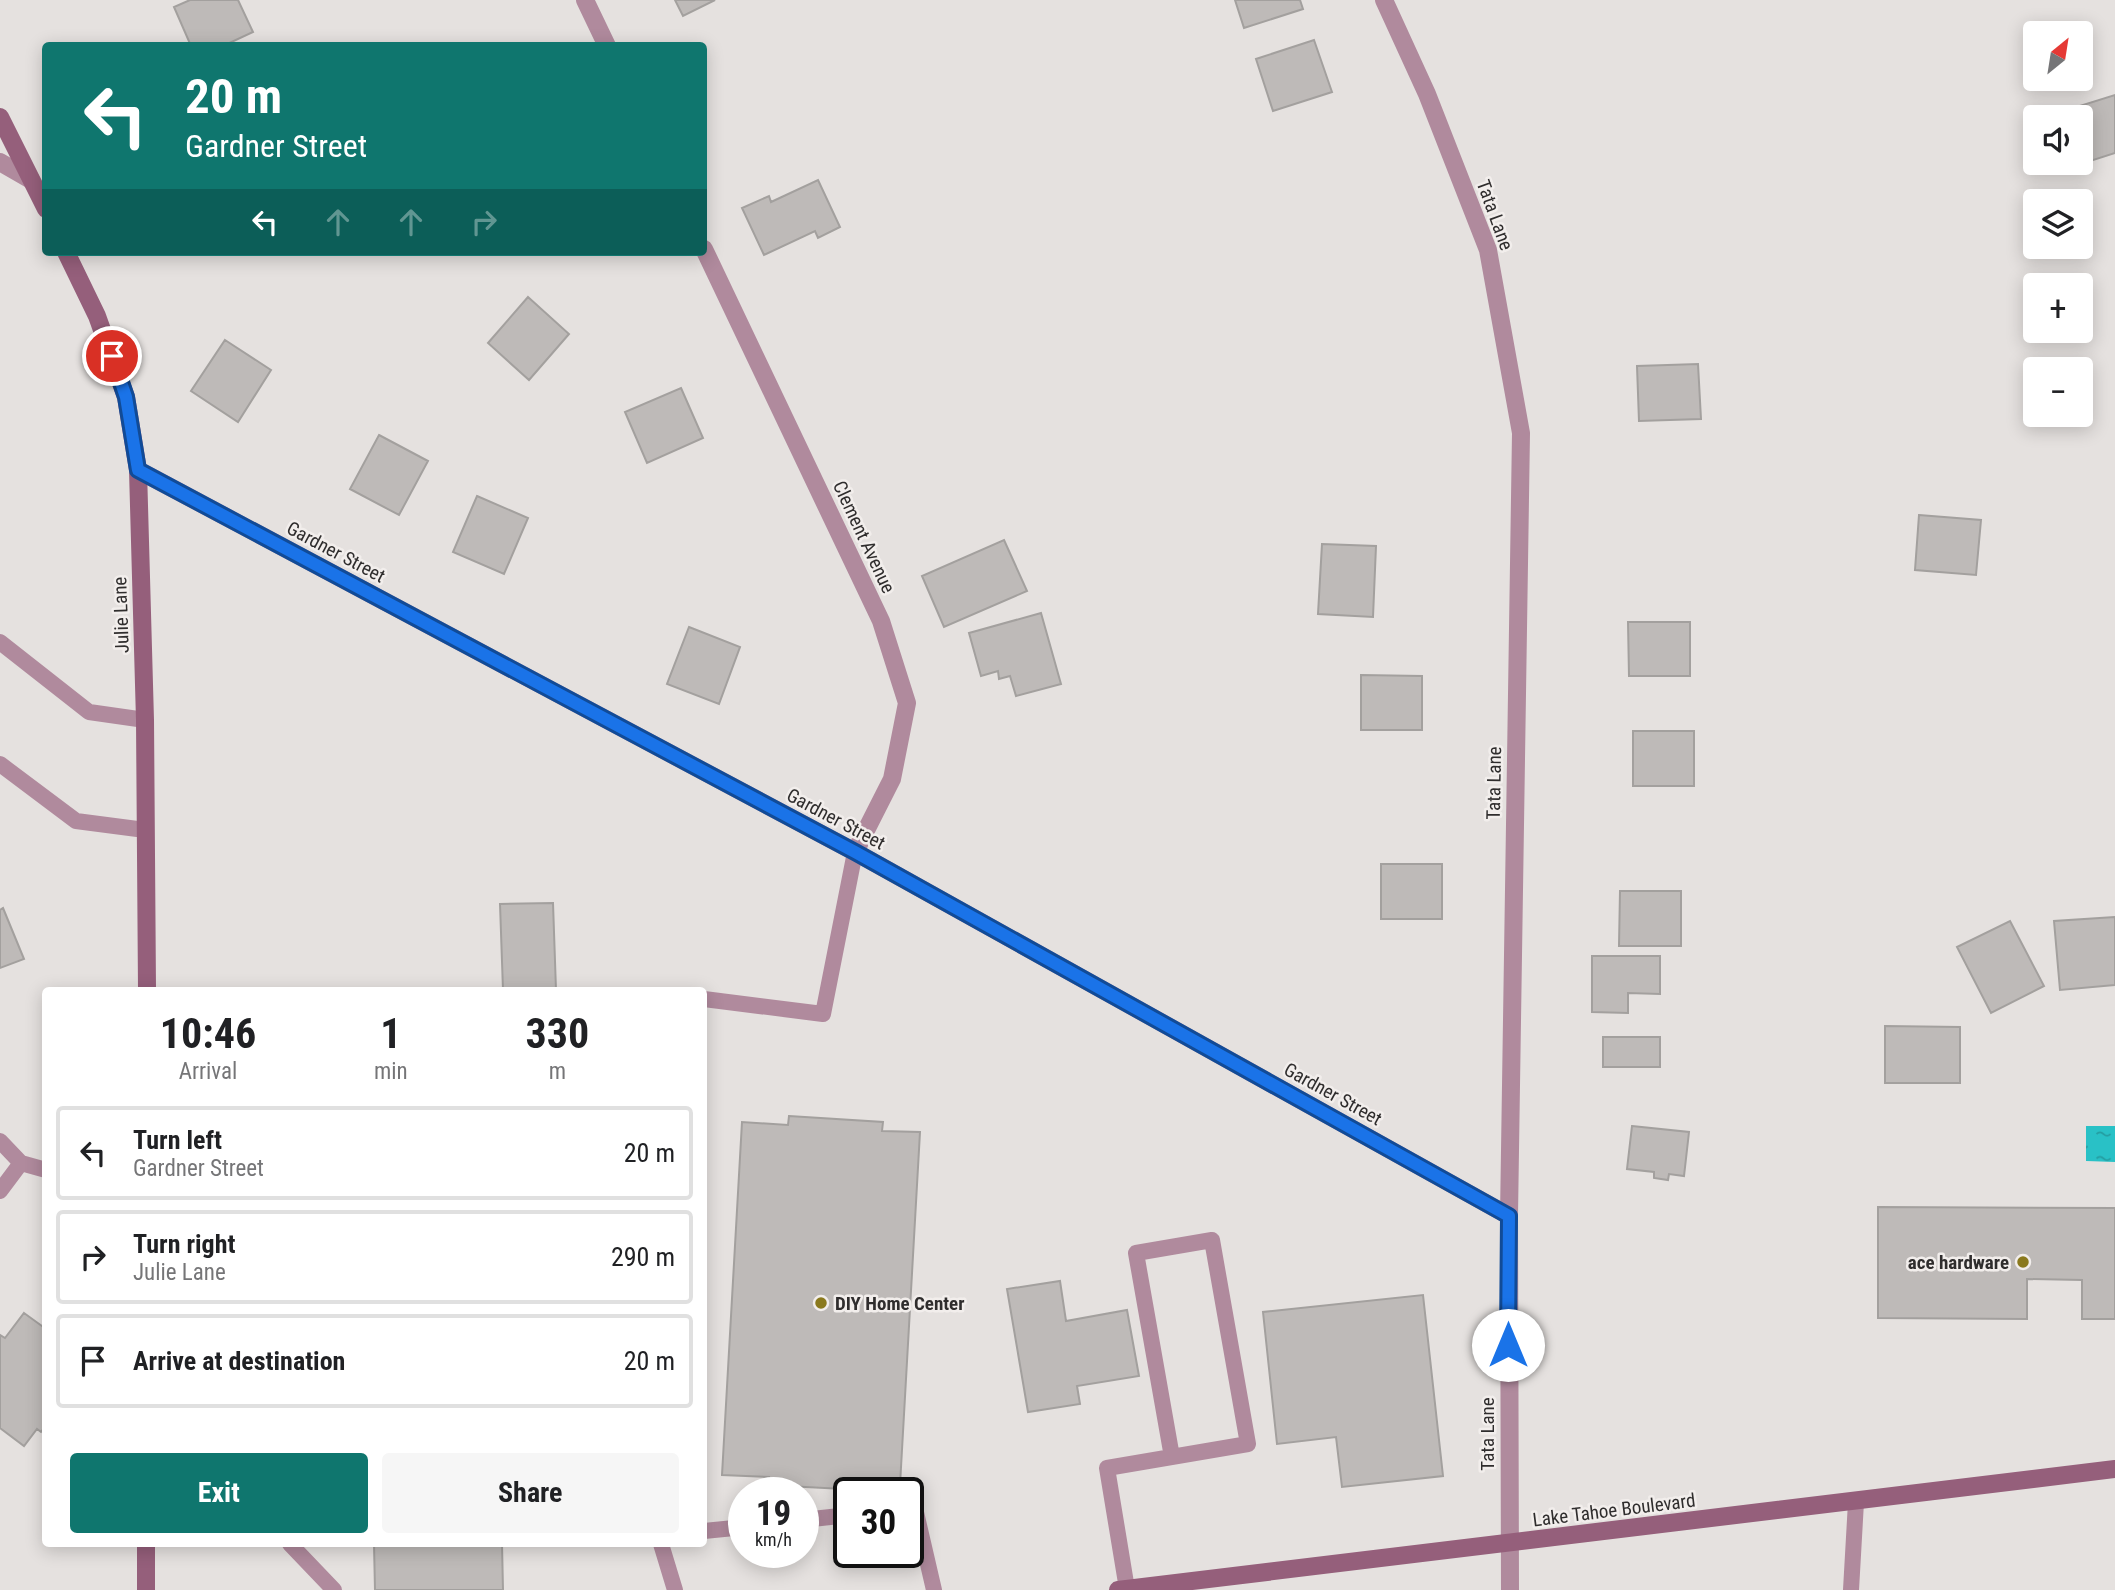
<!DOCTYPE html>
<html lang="en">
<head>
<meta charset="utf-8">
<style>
	:root { --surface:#fff; --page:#f6f6f6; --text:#202124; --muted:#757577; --line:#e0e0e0; --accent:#0f766e }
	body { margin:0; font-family:"Roboto Condensed",sans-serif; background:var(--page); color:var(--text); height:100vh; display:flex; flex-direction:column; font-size:26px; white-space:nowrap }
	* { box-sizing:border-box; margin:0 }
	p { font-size:23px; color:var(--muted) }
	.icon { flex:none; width:38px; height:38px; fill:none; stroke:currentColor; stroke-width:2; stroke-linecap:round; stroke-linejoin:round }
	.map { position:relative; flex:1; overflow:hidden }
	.details { position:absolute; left:42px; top:987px; width:665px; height:560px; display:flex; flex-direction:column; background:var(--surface); border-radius:7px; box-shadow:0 4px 18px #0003 }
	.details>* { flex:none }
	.banner { position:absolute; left:42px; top:42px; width:665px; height:214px; border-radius:7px; box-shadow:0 4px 18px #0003; background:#0f766e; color:#fff; overflow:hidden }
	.needle { width:46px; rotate:30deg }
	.buttons { position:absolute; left:2023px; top:21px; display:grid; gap:14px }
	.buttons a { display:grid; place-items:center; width:70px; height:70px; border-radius:7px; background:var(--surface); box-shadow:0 4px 18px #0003; font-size:35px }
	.speed { position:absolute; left:728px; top:1477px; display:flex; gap:14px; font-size:35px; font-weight:700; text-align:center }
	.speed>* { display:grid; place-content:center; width:91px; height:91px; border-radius:50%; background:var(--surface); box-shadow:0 4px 18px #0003; line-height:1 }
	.speed small { font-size:18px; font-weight:400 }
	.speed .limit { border:4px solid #111; border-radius:10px; background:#fff; color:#111 }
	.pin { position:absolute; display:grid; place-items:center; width:60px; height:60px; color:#fff; margin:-30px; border:4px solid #fff; border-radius:50%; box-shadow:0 2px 7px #0007 }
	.me { position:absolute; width:77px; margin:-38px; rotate:0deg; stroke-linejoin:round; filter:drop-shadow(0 0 5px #0008) }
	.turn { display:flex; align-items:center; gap:24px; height:147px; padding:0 28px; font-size:32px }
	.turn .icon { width:91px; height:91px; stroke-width:2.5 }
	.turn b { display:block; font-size:49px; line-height:60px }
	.lanes { display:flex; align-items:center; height:66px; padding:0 28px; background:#0003; justify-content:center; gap:35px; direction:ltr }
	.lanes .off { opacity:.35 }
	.eta { display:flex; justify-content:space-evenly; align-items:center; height:119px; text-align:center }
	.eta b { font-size:42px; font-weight:700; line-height:49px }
	.action { display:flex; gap:14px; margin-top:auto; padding:14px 28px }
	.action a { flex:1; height:80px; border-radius:7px; background:var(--accent); color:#fff; font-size:28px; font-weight:700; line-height:80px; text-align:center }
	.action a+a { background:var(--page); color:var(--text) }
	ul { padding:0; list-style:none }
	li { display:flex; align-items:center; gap:21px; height:94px; margin:0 14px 10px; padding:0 14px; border:4px solid var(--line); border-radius:7px }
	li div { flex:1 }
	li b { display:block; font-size:26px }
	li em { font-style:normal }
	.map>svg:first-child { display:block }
	.water { fill:url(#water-ripples) }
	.building { fill:#bebab8; stroke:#a3a09e; stroke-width:2 }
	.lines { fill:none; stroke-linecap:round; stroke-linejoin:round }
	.lane { stroke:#b08a9d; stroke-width:16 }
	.street { stroke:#b08a9d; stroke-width:18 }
	.secondary { stroke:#955f7b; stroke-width:18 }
	.route-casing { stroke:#114b97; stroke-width:18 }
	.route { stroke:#1a73e8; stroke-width:12 }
	.poi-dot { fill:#8a791d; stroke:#f2eeec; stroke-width:2.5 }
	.labels { text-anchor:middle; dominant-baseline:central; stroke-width:5; stroke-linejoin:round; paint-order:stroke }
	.street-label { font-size:19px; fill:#2f2d2d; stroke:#f2eeec }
	.poi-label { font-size:19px; font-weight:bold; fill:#2f2d2d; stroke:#f2eeec; text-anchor:end }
</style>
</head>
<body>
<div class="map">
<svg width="2115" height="1590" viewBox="0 0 2115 1590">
	<defs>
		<pattern id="water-ripples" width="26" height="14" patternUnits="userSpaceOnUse" patternTransform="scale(1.75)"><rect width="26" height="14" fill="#29c1c6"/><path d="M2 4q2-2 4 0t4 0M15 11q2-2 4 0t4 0" fill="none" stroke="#249da1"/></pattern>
	</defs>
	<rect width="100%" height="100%" fill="#e5e1df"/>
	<path class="water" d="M 2086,1126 L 2115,1126 L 2115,1162 L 2086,1161 Z"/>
	<path class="building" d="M 190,0 L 238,0 L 253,32 L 223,46 L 191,46 L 174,7 Z
		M 675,0 L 715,0 L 683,16 Z
		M 1235,0 L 1300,0 L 1303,9 L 1244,28 Z
		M 1314,40 L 1332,92 L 1273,111 L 1256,59 Z
		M 2115,95 L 2115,153 L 2081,164 L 2081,117 L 2066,117 L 2064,111 Z
		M 818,180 L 840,227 L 818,238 L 815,231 L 764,255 L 742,208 L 769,196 L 771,202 Z
		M 528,297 L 569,334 L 529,380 L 488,343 Z
		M 225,340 L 271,370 L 238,422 L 191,391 Z
		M 1698,364 L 1701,419 L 1639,421 L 1637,366 Z
		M 681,388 L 703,438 L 647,463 L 625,412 Z
		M 379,435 L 428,461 L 399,515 L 350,489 Z
		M 477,496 L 528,518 L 504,574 L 453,552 Z
		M 1919,515 L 1981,520 L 1976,575 L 1915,570 Z
		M 1004,540 L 1027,591 L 944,627 L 922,576 Z
		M 1322,544 L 1376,546 L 1373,617 L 1318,614 Z
		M 1041,613 L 1061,684 L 1016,696 L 1010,676 L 999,679 L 998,671 L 981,676 L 969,633 Z
		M 1628,622 L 1690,622 L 1690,676 L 1629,676 Z
		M 689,627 L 740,647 L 719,704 L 667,684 Z
		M 1361,675 L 1422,676 L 1422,730 L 1361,730 Z
		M 1633,731 L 1694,731 L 1694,786 L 1633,786 Z
		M 1381,864 L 1442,864 L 1442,919 L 1381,919 Z
		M 1620,891 L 1681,891 L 1681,946 L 1619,946 Z
		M 553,903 L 556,990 L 503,990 L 500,904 Z
		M 3,908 L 24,959 L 0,968 L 0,910 Z
		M 2115,917 L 2115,985 L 2060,990 L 2054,921 Z
		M 2010,921 L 2044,986 L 1991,1013 L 1957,947 Z
		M 1592,956 L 1660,956 L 1660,994 L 1628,993 L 1628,1013 L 1592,1012 Z
		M 1885,1026 L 1960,1027 L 1960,1083 L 1885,1083 Z
		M 1603,1037 L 1660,1037 L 1660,1067 L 1603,1067 Z
		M 789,1116 L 883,1122 L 882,1131 L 920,1132 L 900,1485 L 862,1483 L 862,1490 L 768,1485 L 769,1477 L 722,1475 L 742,1122 L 788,1125 Z
		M 1632,1126 L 1689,1132 L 1684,1176 L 1669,1174 L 1668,1180 L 1654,1178 L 1654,1172 L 1627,1169 Z
		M 1878,1207 L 2115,1208 L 2115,1319 L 2082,1319 L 2082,1280 L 2027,1279 L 2027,1319 L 1878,1318 Z
		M 1060,1281 L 1066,1321 L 1127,1310 L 1139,1376 L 1077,1386 L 1080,1404 L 1028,1412 L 1007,1289 Z
		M 1423,1295 L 1443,1476 L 1342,1487 L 1336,1437 L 1277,1444 L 1263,1312 Z
		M 24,1313 L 46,1329 L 46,1426 L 41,1432 L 37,1429 L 24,1446 L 0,1428 L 0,1335 L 5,1338 Z
		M 374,1544 L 502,1544 L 503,1590 L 375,1590 Z"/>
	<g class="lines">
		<path class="lane" d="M 0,642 L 89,712 L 145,720
			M 0,764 L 76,821 L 145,830
			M 704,999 L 823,1014 L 855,852
			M 0,1141 L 21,1163 L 46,1170
			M 0,1191 L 21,1163
			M 908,1509 L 915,1508 L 934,1590
			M 803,1520 L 849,1515
			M 704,1531 L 744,1527
			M 290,1544 L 334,1590
			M 661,1544 L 675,1590
			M 1127,1589 L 1107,1468 L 1248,1444 L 1212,1240 L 1136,1253 L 1172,1457
			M 1851,1590 L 1856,1502"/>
		<path class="street" d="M 585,0 L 607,46
			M 1384,0 L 1427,94 L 1488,250 L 1521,433 L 1509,1216 L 1510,1590
			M 0,162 L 31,180
			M 704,249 L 881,621 L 907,703 L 892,779 L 855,852
			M 138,470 L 855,852 L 1509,1216"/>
		<path class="secondary" d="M 0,117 L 46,209
			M 66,252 L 97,316 L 126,397 L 138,470 L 145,720 L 147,990
			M 146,1590 L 146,1544
			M 1118,1590 L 2115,1469"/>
	</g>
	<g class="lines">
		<defs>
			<path id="route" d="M 112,356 L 126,397 L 138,470 L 855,852 L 1509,1216 L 1508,1345"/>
		</defs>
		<use href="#route" class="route-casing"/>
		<use href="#route" class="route"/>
	</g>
	<g class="poi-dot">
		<circle cx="2023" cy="1262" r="7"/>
		<circle cx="821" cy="1303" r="7"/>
	</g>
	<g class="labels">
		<g class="street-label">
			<text transform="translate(1495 215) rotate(70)">Tata Lane</text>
			<text transform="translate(864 537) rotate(65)">Clement Avenue</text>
			<text transform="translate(336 552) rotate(28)">Gardner Street</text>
			<text transform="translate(121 615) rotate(-92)">Julie Lane</text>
			<text transform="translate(1494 783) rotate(-89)">Tata Lane</text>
			<text transform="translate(836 819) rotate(28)">Gardner Street</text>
			<text transform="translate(1333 1094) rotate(29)">Gardner Street</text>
			<text transform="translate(1487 1434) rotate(-90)">Tata Lane</text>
			<text transform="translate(1614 1510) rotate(-7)">Lake Tahoe Boulevard</text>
		</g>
		<g class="poi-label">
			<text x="2009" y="1262">ace hardware</text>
			<text x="835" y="1303" text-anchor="start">DIY Home Center</text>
		</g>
	</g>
</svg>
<div class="buttons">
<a><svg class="needle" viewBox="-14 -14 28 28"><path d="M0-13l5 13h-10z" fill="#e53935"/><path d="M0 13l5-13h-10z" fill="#757577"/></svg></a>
<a><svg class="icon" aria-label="sound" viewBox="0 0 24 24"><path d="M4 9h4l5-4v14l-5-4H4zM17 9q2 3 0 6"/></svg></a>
<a><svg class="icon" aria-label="layers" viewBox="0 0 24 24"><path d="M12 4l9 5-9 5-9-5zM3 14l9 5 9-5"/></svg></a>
<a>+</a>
<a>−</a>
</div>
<div class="speed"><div>19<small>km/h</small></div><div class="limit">30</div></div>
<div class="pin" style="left:112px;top:356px;background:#d93025"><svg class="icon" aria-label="arrive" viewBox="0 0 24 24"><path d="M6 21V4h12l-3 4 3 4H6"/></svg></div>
<svg class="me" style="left:1508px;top:1345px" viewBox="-20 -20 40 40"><circle r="19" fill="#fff"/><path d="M0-13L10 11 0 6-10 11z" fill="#1a73e8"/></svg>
<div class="banner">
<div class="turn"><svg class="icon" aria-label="left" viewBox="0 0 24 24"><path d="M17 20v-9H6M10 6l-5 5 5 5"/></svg><div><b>20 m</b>Gardner Street</div></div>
<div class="lanes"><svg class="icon" aria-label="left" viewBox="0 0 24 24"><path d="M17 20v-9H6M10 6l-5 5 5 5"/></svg><svg class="icon off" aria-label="ahead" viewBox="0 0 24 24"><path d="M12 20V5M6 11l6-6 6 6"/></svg><svg class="icon off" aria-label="ahead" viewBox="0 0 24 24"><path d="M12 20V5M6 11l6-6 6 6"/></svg><svg class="icon off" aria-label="right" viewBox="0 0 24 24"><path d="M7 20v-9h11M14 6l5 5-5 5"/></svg></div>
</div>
<section class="details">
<div class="eta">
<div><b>10:46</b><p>Arrival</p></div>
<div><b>1</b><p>min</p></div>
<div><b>330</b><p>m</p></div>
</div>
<ul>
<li><svg class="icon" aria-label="left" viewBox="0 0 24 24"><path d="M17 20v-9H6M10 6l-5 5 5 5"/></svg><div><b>Turn left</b><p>Gardner Street</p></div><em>20 m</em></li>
<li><svg class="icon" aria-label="right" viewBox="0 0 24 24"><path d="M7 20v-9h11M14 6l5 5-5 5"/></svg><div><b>Turn right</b><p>Julie Lane</p></div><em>290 m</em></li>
<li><svg class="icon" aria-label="arrive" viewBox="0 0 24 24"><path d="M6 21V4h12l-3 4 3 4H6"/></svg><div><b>Arrive at destination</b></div><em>20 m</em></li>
</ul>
<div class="action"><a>Exit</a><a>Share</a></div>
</section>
</div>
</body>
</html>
